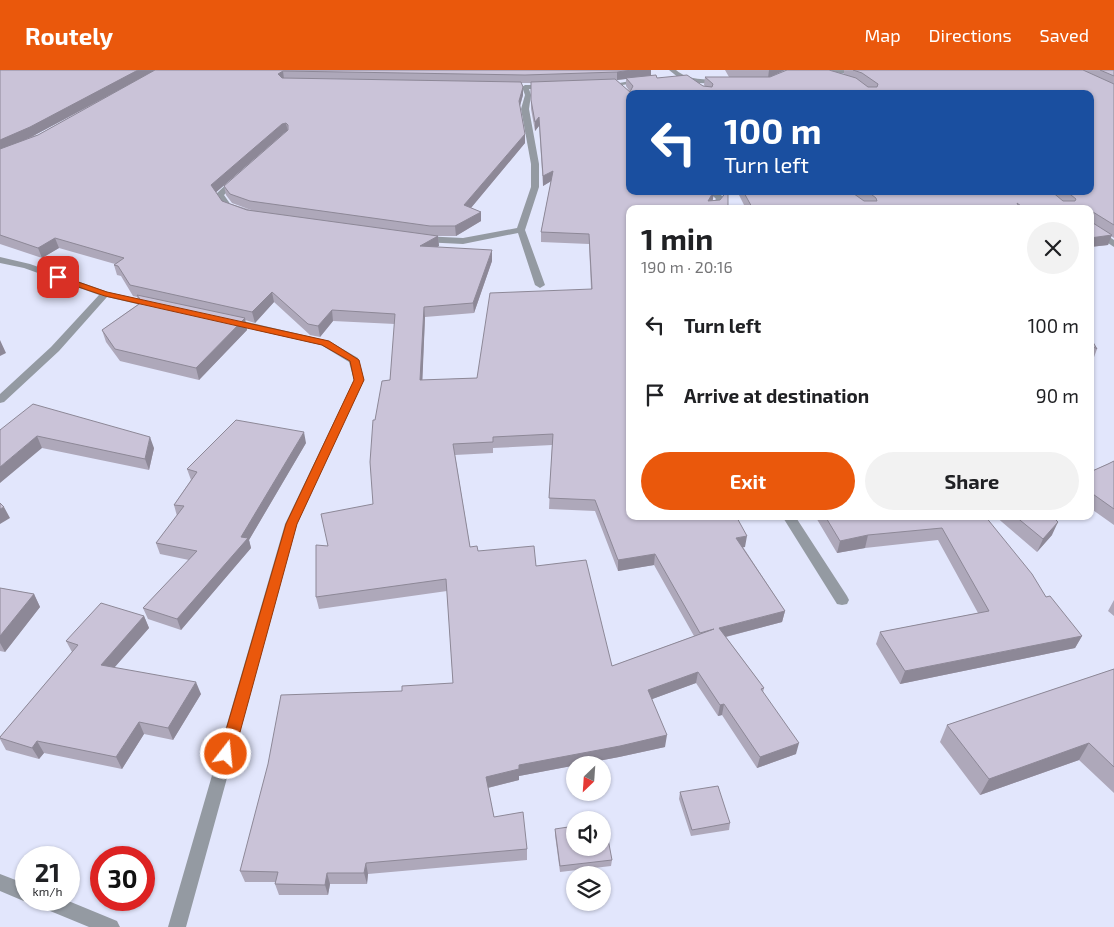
<!DOCTYPE html>
<html lang="en">
<head>
<meta charset="utf-8">
<style>
	:root { --surface:#fff; --page:#f2f2f2; --text:#202124; --muted:#757577; --accent:#ea580c }
	body { margin:0; font-family:"Exo 2",sans-serif; background:var(--page); color:var(--text); height:100vh; display:flex; flex-direction:column; font-size:19px; white-space:nowrap }
	* { box-sizing:border-box; margin:0 }
	p { font-size:16px; color:var(--muted) }
	.icon { flex:none; width:28px; height:28px; fill:none; stroke:currentColor; stroke-width:2; stroke-linecap:round; stroke-linejoin:round }
	.map { position:relative; flex:1; overflow:hidden }
	.sheet { position:absolute; left:626px; top:135px; width:468px; height:315px; display:flex; flex-direction:column; background:var(--surface); border-radius:10px; box-shadow:0 1px 4px #0004 }
	.sheet>* { flex:none }
	.top-card { position:absolute; left:626px; top:20px; width:468px; height:105px; border-radius:10px; box-shadow:0 1px 4px #0004; background:#1a4fa0; color:#fff; overflow:hidden }
	.needle { width:32px; rotate:205deg }
	.buttons { position:absolute; left:566px; top:686px; display:grid; gap:10px }
	.buttons a { display:grid; place-items:center; width:45px; height:45px; border-radius:50%; background:var(--surface); box-shadow:0 1px 4px #0004; font-size:25px }
	.speed { position:absolute; left:15px; top:776px; display:flex; gap:10px; font-size:25px; font-weight:700; text-align:center }
	.speed>* { display:grid; place-content:center; width:65px; height:65px; border-radius:50%; background:var(--surface); box-shadow:0 1px 4px #0004; line-height:1 }
	.speed small { font-size:12px; font-weight:400 }
	.speed .limit { border:8px solid #d22; background:#fff; color:#111 }
	.pin { position:absolute; display:grid; place-items:center; width:42px; height:42px; color:#fff; margin:-21px; border-radius:10px; box-shadow:0 2px 8px #0006 }
	.me { position:absolute; width:55px; margin:-28px; rotate:16deg; stroke-linejoin:round; filter:drop-shadow(0 0 4px #0008) }
	.turn { display:flex; align-items:center; gap:18px; height:105px; padding:0 15px; font-size:22px }
	.turn .icon { width:65px; height:65px; stroke-width:2.5 }
	.turn b { display:block; font-size:35px; line-height:42px }
	.round { display:grid; place-items:center; flex:none; width:52px; height:52px; border-radius:26px; background:var(--page) }
	.summary { display:flex; align-items:center; justify-content:space-between; height:85px; padding:0 15px }
	h1 { font-size:30px; font-weight:700; line-height:38px }
	.primary-button { display:flex; gap:10px; margin-top:auto; padding:10px 15px }
	.primary-button a { flex:1; height:58px; border-radius:30px; background:var(--accent); color:#fff; font-size:20px; font-weight:700; line-height:58px; text-align:center }
	.primary-button a+a { background:var(--page); color:var(--text) }
	ul { padding:0; list-style:none }
	li { display:flex; align-items:center; gap:15px; height:70px; padding:0 15px }
	li div { flex:1 }
	li b { display:block; font-size:19px }
	li em { font-style:normal }
	header { display:flex; align-items:center; gap:30px; box-sizing:border-box; height:70px; padding:0 25px; background:var(--accent); color:#fff }
	header strong { font-size:24px }
	nav { display:flex; gap:28px; margin-inline-start:auto; font-size:18px }
	.map>svg:first-child { display:block }
	.lines { fill:none; stroke-linecap:round; stroke-linejoin:round }
	.street { fill:#949aa2; fill-rule:evenodd }
	.wall { fill:#aea8ba; fill-rule:evenodd }
	.shaded-wall { fill:#8d8897 }
	.building { fill:#cac3d8; stroke:#8d8897; fill-rule:evenodd }
	.route { fill:#ea580c; stroke:#983908 }
</style>
</head>
<body>
<header>
<strong>Routely</strong>
<nav><a>Map</a><a>Directions</a><a>Saved</a></nav>
</header>
<div class="map">
<svg width="1114" height="857" viewBox="0 0 1114 857">
	<rect width="100%" height="100%" fill="#e2e6fc"/>
	<g class="lines">
		<path class="street" d="M 669,0 L 676,0 C 689,11 705,9 721,10 L 724,12 L 721,14 L 699,13 L 711,24 L 703,24 L 690,13 L 677,11 L 676,10 L 679,8 Z
			M 816,0 L 863,0 L 863,1 L 860,3 L 820,4 Z
			M 641,9 L 644,11 L 643,12 L 622,15 L 631,24 L 630,29 L 614,14 Z
			M 525,15 L 547,15 L 550,17 L 547,19 L 529,19 L 531,25 L 529,39 L 539,94 L 539,117 L 525,160 L 545,215 L 540,218 L 535,215 L 518,163 L 463,174 L 422,172 L 418,169 L 422,166 L 463,168 L 517,158 L 531,117 L 531,94 L 521,39 L 525,25 L 522,17 Z
			M 234,107 L 241,109 L 224,125 L 231,135 L 240,138 L 240,142 C 227,143 222,135 215,125 Z
			M 708,121 L 717,121 L 725,129 L 717,139 L 708,139 L 716,129 Z
			M 1090,154 L 1114,170 L 1114,177 L 1090,161 Z
			M 0,187 L 30,194 L 108,222 L 157,233 L 159,235 L 154,238 L 107,227 L 59,281 L 4,332 L 0,333 L 0,324 L 51,277 L 99,225 L 24,198 L 0,193 Z
			M 230,248 L 329,271 L 358,288 L 364,310 L 297,454 L 186,857 L 168,857 L 285,454 L 354,310 L 349,292 L 321,275 L 226,253 L 225,251 Z
			M 782,446 L 795,446 L 847,526 L 849,530 L 847,534 L 842,535 L 837,534 Z
			M 0,804 L 26,814 L 26,830 L 30,830 L 26,832 L 0,821 Z
			M 35,830 L 66,830 L 117,851 L 120,857 L 89,857 L 38,836 Z"/>
	</g>
	<path class="wall" d="M 0,0 L 651,0 L 651,6 L 657,8 L 705,16 L 704,15 L 705,7 L 729,7 L 725,0 L 829,0 L 844,4 L 844,0 L 1114,0 L 1114,168 L 1111,166 L 1108,175 L 1090,177 L 1090,139 L 746,139 L 737,121 L 1090,121 L 1090,24 L 630,24 L 713,129 L 713,131 L 720,130 L 723,126 L 720,121 L 728,121 L 728,139 L 630,139 L 630,446 L 745,477 L 743,477 L 785,541 L 782,552 L 726,567 L 764,618 L 763,622 L 796,684 L 757,698 L 722,645 L 718,646 L 696,613 L 652,629 L 665,677 L 619,687 L 519,706 L 519,710 L 488,718 L 494,747 L 527,779 L 527,790 L 368,804 L 367,814 L 330,814 L 328,825 L 279,825 L 275,814 L 275,812 L 245,812 L 240,801 L 402,621 L 453,613 L 447,521 L 319,539 L 316,527 L 328,476 L 373,434 L 375,350 L 390,310 L 395,254 L 333,251 L 320,267 L 310,265 L 274,232 L 255,253 L 245,250 L 247,260 L 199,310 L 120,291 L 106,272 L 102,260 L 140,233 L 137,227 L 133,226 L 121,206 L 117,205 L 114,195 L 115,194 L 59,178 L 42,188 L 0,174 ZM 785,0 L 786,0 L 769,7 ZM 626,9 L 626,16 L 630,22 L 616,10 ZM 521,13 L 531,13 L 531,39 L 535,61 L 539,56 L 543,116 L 551,111 L 541,162 L 541,172 L 589,174 L 591,219 L 477,308 L 422,310 L 425,247 L 474,243 L 492,191 L 437,177 L 439,176 L 438,166 L 456,166 L 481,151 L 481,142 L 471,138 L 525,73 L 525,64 L 520,36 L 523,25 ZM 101,30 L 38,65 L 33,66 ZM 285,62 L 224,116 L 226,125 L 232,133 L 251,140 L 222,131 L 216,122 L 284,63 ZM 552,375 L 549,439 L 595,441 L 618,501 L 654,495 L 694,566 L 612,596 L 536,496 L 478,481 L 470,477 L 455,385 L 493,383 L 493,378 Z
		M 1090,267 L 1097,279 L 1093,290 L 1090,288 Z
		M 0,360 L 154,378 L 149,400 L 42,378 Z
		M 306,373 L 249,470 L 251,478 L 181,560 L 148,549 L 143,538 L 189,490 L 160,484 L 156,473 L 177,446 L 174,435 L 191,410 L 187,399 Z
		M 1114,391 L 1114,455 L 1090,438 L 1090,402 Z
		M 815,446 L 985,446 L 1046,527 L 1082,566 L 1075,578 L 900,614 L 876,574 L 880,562 L 978,543 L 938,470 L 865,478 L 837,483 Z
		M 995,446 L 1052,446 L 1052,465 L 1037,482 Z
		M 0,518 L 34,524 L 40,537 L 5,582 L 0,581 Z
		M 1114,530 L 1114,546 L 1108,541 Z
		M 144,546 L 149,558 L 114,598 L 201,624 L 173,670 L 144,664 L 122,699 L 44,683 L 39,689 L 6,680 L 0,669 L 0,667 L 72,582 L 66,571 Z
		M 1114,599 L 1114,723 L 1079,690 L 980,725 L 940,672 L 947,655 Z
		M 680,722 L 730,753 L 729,760 L 691,766 L 679,729 Z
		M 555,759 L 612,790 L 611,796 L 560,802 L 555,765 Z"/>
	<path class="shaded-wall" d="M 138,0 L 156,0 L 33,66 L 0,81 L 0,70 Z
		M 632,0 L 651,0 L 651,6 L 617,10 L 617,2 Z
		M 769,0 L 785,0 L 768,8 Z
		M 283,1 L 284,9 L 279,12 L 278,4 Z
		M 523,17 L 523,25 L 519,39 L 519,31 Z
		M 539,47 L 539,56 L 535,61 L 535,52 Z
		M 286,53 L 288,62 L 284,63 L 213,125 L 211,115 L 282,54 Z
		M 525,64 L 525,73 L 465,145 L 464,135 Z
		M 553,101 L 553,110 L 543,116 L 543,106 Z
		M 714,121 L 713,129 L 708,139 L 708,131 Z
		M 481,142 L 481,151 L 456,166 L 455,156 Z
		M 1112,165 L 1108,175 L 1090,177 L 1090,168 Z
		M 438,166 L 439,176 L 421,186 L 420,176 Z
		M 55,168 L 59,178 L 42,188 L 38,178 Z
		M 492,180 L 492,191 L 474,243 L 473,233 Z
		M 272,222 L 274,232 L 255,253 L 252,242 Z
		M 424,237 L 425,247 L 422,320 L 420,310 Z
		M 332,240 L 333,251 L 320,267 L 318,256 Z
		M 245,248 L 247,260 L 199,310 L 196,298 Z
		M 0,270 L 6,283 L 0,286 Z
		M 304,362 L 306,373 L 249,470 L 251,478 L 181,560 L 177,549 L 241,467 Z
		M 37,366 L 42,378 L 0,413 L 0,397 Z
		M 150,367 L 154,378 L 149,400 L 145,389 Z
		M 4,437 L 10,448 L 0,454 L 0,439 Z
		M 1058,452 L 1052,465 L 1037,482 L 1043,469 Z
		M 868,465 L 865,478 L 837,483 L 840,471 Z
		M 747,466 L 745,477 L 735,479 L 736,468 Z
		M 655,484 L 654,495 L 618,501 L 618,490 Z
		M 34,524 L 40,537 L 5,582 L 0,573 L 0,566 Z
		M 785,541 L 782,552 L 717,569 L 719,558 Z
		M 144,546 L 149,558 L 106,607 L 101,595 Z
		M 1082,566 L 1075,578 L 900,614 L 905,601 Z
		M 698,602 L 696,613 L 647,631 L 648,620 Z
		M 196,612 L 201,624 L 173,670 L 168,658 Z
		M 724,634 L 722,645 L 718,646 L 720,635 Z
		M 139,652 L 144,664 L 122,699 L 116,687 Z
		M 667,665 L 665,677 L 619,687 L 519,706 L 519,710 L 487,718 L 486,707 L 519,695 Z
		M 37,671 L 44,683 L 39,689 L 32,678 Z
		M 799,673 L 796,684 L 757,698 L 760,687 Z
		M 1089,673 L 1079,690 L 980,725 L 989,709 Z
		M 366,793 L 368,804 L 367,814 L 364,803 Z
		M 327,803 L 330,814 L 328,825 L 325,815 Z"/>
	<path class="building" d="M 0,0 L 138,0 L 30,57 L 0,70 Z
		M 155,0 L 632,0 L 617,2 L 525,5 L 283,1 L 278,4 L 282,8 L 521,12 L 523,17 L 519,31 L 525,64 L 464,135 L 481,142 L 455,156 L 430,156 L 250,131 L 230,124 L 224,116 L 288,60 L 288,55 L 286,53 L 282,54 L 211,115 L 222,131 L 247,140 L 438,166 L 420,176 L 492,180 L 473,233 L 424,237 L 420,310 L 477,308 L 490,223 L 592,219 L 589,164 L 541,162 L 553,101 L 543,106 L 539,47 L 535,52 L 531,30 L 531,12 L 615,9 L 630,22 L 633,16 L 626,8 L 656,5 L 657,8 L 687,5 L 703,16 L 712,17 L 713,14 L 705,7 L 770,7 L 787,0 L 829,0 L 856,8 L 868,17 L 877,17 L 878,14 L 862,3 L 853,0 L 1083,0 L 1114,14 L 1114,155 L 1093,142 L 1093,153 L 1112,165 L 1090,168 L 1090,139 L 1025,139 L 1017,133 L 1020,139 L 753,139 L 743,121 L 850,121 L 864,131 L 877,131 L 876,128 L 867,121 L 1051,121 L 1063,131 L 1075,131 L 1076,129 L 1066,121 L 1090,121 L 1090,24 L 630,24 L 630,121 L 714,121 L 708,131 L 720,130 L 727,121 L 728,121 L 728,139 L 630,139 L 630,446 L 736,446 L 747,466 L 736,468 L 785,541 L 719,558 L 764,618 L 761,619 L 799,673 L 760,687 L 724,634 L 720,635 L 698,602 L 648,620 L 667,665 L 620,676 L 519,695 L 519,699 L 486,707 L 494,747 L 523,742 L 527,779 L 366,793 L 364,803 L 327,803 L 325,815 L 275,814 L 278,802 L 240,801 L 268,694 L 281,625 L 402,621 L 402,616 L 453,613 L 446,509 L 316,527 L 316,475 L 328,476 L 321,444 L 373,434 L 370,392 L 373,350 L 375,350 L 382,311 L 390,310 L 395,244 L 332,240 L 318,256 L 308,254 L 272,222 L 252,242 L 130,215 L 118,196 L 114,195 L 124,188 L 55,168 L 38,178 L 0,165 L 0,79 L 38,65 ZM 553,364 L 549,428 L 595,430 L 618,490 L 655,484 L 700,563 L 714,559 L 612,596 L 586,490 L 536,496 L 534,476 L 478,481 L 477,476 L 470,477 L 453,374 L 493,372 L 493,367 Z
		M 1100,0 L 1114,0 L 1114,6 Z
		M 137,225 L 245,248 L 196,298 L 115,279 L 102,260 L 142,232 Z
		M 1090,267 L 1097,279 L 1090,274 Z
		M 33,334 L 150,367 L 145,389 L 37,366 L 0,397 L 0,360 Z
		M 236,350 L 304,362 L 241,467 L 248,468 L 177,549 L 143,538 L 197,481 L 156,473 L 184,436 L 174,435 L 197,402 L 187,399 Z
		M 1114,391 L 1114,439 L 1090,422 L 1090,402 L 1108,394 Z
		M 0,433 L 4,437 L 0,439 Z
		M 825,446 L 985,446 L 1032,504 L 1046,527 L 1050,526 L 1082,566 L 905,601 L 880,562 L 989,541 L 942,458 L 868,465 L 840,471 Z
		M 1015,446 L 1052,446 L 1058,452 L 1043,469 Z
		M 0,518 L 34,524 L 0,566 Z
		M 101,533 L 144,546 L 101,595 L 196,612 L 168,658 L 139,652 L 116,687 L 37,671 L 32,678 L 0,668 L 0,667 L 78,575 L 66,571 Z
		M 1114,599 L 1114,697 L 1089,673 L 989,709 L 947,655 Z
		M 718,716 L 730,753 L 692,760 L 680,722 Z
		M 602,753 L 605,753 L 612,790 L 560,796 L 555,759 L 575,756 L 575,778 L 602,778 Z"/>
	<path class="route" d="M 58,205 L 107,222 L 329,271 L 359,290 L 364,310 L 297,454 L 234,684 L 231,689 L 226,690 L 221,689 L 219,684 L 286,454 L 354,310 L 350,291 L 322,275 L 105,226 L 55,209 L 54,207 Z"/>
</svg>
<div class="buttons">
<a><svg class="needle" viewBox="-14 -14 28 28"><path d="M0-13l5 13h-10z" fill="#e53935"/><path d="M0 13l5-13h-10z" fill="#757577"/></svg></a>
<a><svg class="icon" aria-label="sound" viewBox="0 0 24 24"><path d="M4 9h4l5-4v14l-5-4H4zM17 9q2 3 0 6"/></svg></a>
<a><svg class="icon" aria-label="layers" viewBox="0 0 24 24"><path d="M12 4l9 5-9 5-9-5zM3 14l9 5 9-5"/></svg></a>
</div>
<div class="speed"><div>21<small>km/h</small></div><div class="limit">30</div></div>
<div class="pin" style="left:58px;top:207px;background:#d93025"><svg class="icon" aria-label="arrive" viewBox="0 0 24 24"><path d="M6 21V4h12l-3 4 3 4H6"/></svg></div>
<svg class="me" style="left:226px;top:684px" viewBox="-20 -20 40 40"><circle r="17" fill="#ea580c" stroke="#fff" stroke-width="3"/><path d="M0-11L8 9 0 5-8 9z" fill="#fff"/></svg>
<div class="top-card">
<div class="turn"><svg class="icon" aria-label="left" viewBox="0 0 24 24"><path d="M17 20v-9H6M10 6l-5 5 5 5"/></svg><div><b>100 m</b>Turn left</div></div>
</div>
<section class="sheet">
<div class="summary"><div><h1>1 min</h1><p>190 m · 20:16</p></div><a class="round"><svg class="icon" aria-label="close" viewBox="0 0 24 24"><path d="M6 6l12 12M18 6L6 18"/></svg></a></div>
<ul>
<li><svg class="icon" aria-label="left" viewBox="0 0 24 24"><path d="M17 20v-9H6M10 6l-5 5 5 5"/></svg><div><b>Turn left</b></div><em>100 m</em></li>
<li><svg class="icon" aria-label="arrive" viewBox="0 0 24 24"><path d="M6 21V4h12l-3 4 3 4H6"/></svg><div><b>Arrive at destination</b></div><em>90 m</em></li>
</ul>
<div class="primary-button"><a>Exit</a><a>Share</a></div>
</section>
</div>
</body>
</html>
